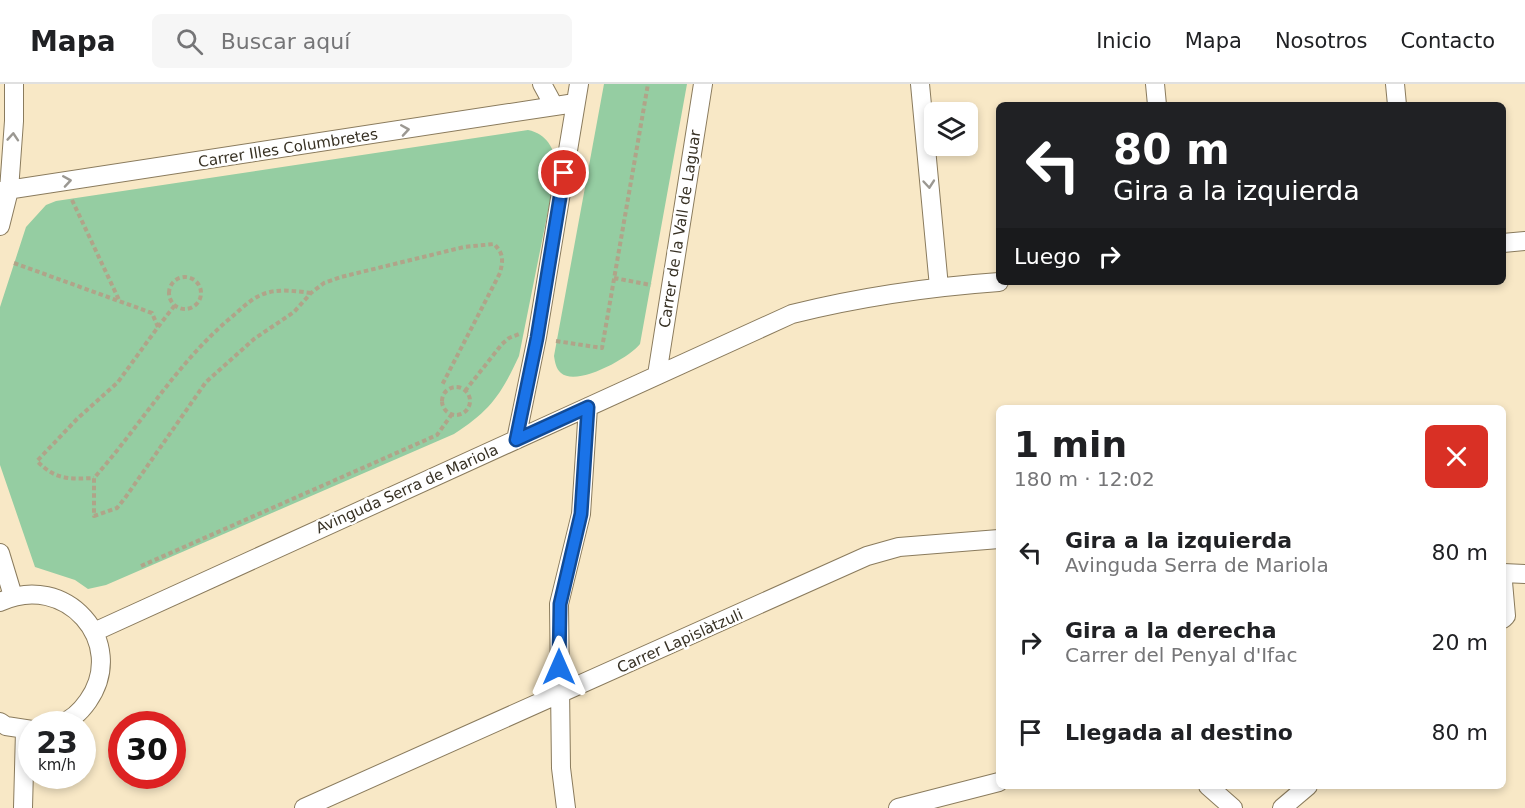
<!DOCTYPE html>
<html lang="es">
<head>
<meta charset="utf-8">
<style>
	:root { --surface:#fff; --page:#f6f6f6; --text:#202124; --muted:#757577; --line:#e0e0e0 }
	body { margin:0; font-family:"DejaVu Sans",sans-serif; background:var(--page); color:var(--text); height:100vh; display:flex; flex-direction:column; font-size:22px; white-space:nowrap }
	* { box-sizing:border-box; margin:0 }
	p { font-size:20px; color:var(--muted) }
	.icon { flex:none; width:33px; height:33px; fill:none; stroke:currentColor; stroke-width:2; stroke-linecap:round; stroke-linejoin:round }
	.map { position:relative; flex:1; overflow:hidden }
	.side { position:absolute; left:996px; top:321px; width:510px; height:384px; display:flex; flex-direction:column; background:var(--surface); border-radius:9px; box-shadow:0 3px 9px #0003 }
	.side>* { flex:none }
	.hud { position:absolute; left:996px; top:18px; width:510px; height:183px; border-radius:9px; box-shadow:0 3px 9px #0003; background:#202124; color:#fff; overflow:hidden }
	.controls { position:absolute; left:924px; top:18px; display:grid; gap:12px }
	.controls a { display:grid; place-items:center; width:54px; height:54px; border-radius:9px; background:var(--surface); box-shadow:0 3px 9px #0003; font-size:30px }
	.speed { position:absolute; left:18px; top:627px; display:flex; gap:12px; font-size:30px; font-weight:700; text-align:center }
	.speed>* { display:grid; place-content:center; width:78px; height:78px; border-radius:50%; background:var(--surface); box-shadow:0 3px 9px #0003; line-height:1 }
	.speed small { font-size:15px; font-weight:400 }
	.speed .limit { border:9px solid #d22; background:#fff; color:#111 }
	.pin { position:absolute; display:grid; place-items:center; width:51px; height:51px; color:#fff; margin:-26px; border:3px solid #fff; border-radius:50%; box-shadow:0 2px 6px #0007 }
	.me { position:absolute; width:66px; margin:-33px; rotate:0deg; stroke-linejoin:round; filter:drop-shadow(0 0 4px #0008) }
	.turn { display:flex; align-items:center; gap:21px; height:126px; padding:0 18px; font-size:27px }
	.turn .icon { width:78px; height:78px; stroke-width:2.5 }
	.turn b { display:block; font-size:42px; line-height:51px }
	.then { display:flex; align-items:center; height:57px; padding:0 18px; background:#0003; gap:12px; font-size:22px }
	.round { display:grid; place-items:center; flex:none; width:63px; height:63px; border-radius:9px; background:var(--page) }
	.head { display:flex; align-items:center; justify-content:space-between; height:102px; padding:0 18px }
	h1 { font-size:36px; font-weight:600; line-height:45px }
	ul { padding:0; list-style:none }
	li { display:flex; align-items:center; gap:18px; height:90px; padding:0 18px }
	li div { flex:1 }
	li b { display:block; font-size:22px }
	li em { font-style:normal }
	header { display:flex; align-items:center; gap:36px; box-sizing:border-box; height:84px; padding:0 30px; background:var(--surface); border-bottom:2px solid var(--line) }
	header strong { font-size:28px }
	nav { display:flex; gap:33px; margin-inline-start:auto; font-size:21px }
	.search { width:420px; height:54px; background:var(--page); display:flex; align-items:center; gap:15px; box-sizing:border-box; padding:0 21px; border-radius:9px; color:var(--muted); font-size:22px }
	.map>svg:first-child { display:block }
	.green { fill:#95cda2 }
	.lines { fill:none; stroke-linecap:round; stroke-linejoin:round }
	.minor-casing { stroke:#8a7b5d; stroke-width:20 }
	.path { stroke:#b0a489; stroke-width:4; stroke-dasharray:4.5 3; stroke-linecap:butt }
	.minor { stroke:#fff; stroke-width:18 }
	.oneway { stroke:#9b9892 }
	.route-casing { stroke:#114b97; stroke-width:15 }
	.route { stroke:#1a73e8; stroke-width:10 }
	.labels { text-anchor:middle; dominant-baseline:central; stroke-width:5; stroke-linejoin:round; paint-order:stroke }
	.street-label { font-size:15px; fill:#373124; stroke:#fff }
</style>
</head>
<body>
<header>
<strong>Mapa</strong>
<div class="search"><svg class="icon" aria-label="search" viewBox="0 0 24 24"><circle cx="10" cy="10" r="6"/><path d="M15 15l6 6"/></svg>Buscar aquí</div>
<nav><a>Inicio</a><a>Mapa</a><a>Nosotros</a><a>Contacto</a></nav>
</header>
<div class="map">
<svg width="1525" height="724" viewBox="0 0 1525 724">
	<rect width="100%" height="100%" fill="#f8e8c6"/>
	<path class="green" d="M 604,0 L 687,0 L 640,260 C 629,274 577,303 561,289 C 556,285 555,278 554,272 Z
		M 528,46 C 547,50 554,64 557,82 L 519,272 C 501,311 490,327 454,350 L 106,501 L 88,505 L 75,496 L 35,483 L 0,381 L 0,223 L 26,143 L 46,121 L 56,117 Z"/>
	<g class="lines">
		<defs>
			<path id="minor" d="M 542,0 L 554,22
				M 920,0 L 939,203
				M 1155,0 L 1157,21
				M 1395,0 L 1397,21
				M 0,107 L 575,19
				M 0,142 L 9,106 L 14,37 L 14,0
				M 1503,159 L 1525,157
				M 657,291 L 703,0
				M 516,356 L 537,253 L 579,0
				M 0,469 L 13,512
				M 1503,489 L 1525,490
				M 1503,498 L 1506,532 L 1503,535
				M 0,518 C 65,487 129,558 88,617 C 81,627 72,636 60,640
				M 94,548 L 792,230 C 860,213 929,203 999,198
				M 0,638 L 6,642 L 32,646
				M 1208,702 L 1233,724
				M 23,724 L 25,647
				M 304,724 L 867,472 L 899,463 L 999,455
				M 566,724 L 561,684 L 559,520 L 581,430 L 588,323
				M 898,724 L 999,698
				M 1282,724 L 1308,702"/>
		</defs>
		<use href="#minor" class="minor-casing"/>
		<path class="path" d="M 72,116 L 120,218
			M 14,179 L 152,229 L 158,243 L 118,298 L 77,335 L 37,377 C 56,396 68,395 94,394
			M169 209a16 16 0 1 1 32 0a16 16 0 1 1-32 0Z
			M 614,194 L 651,201
			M 311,209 C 295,207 276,204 261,211 C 249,216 238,228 228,236 C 174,283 141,341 94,394 L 94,432 L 117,424 L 125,414 L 206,298 L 254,255 L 294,228 L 311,209 L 324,199 L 341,193 L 464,163 L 494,160 C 504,170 503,176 500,189 L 442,301
			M 158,243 L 175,221
			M 556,257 L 602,264 L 648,0
			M442 317a14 14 0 1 1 28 0a14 14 0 1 1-28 0Z
			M 465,307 L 502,260 L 509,254 L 519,250
			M 141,482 L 437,351 L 452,330"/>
		<use href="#minor" class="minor"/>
	</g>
	<defs><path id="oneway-chevron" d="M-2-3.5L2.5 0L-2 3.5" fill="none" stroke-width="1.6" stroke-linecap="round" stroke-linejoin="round" transform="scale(1.5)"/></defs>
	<g class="oneway">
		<use href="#oneway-chevron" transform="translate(405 46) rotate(-9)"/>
		<use href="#oneway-chevron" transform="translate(13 53) rotate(-86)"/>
		<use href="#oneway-chevron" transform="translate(67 97) rotate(-9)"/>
		<use href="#oneway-chevron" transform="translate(929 100) rotate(85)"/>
	</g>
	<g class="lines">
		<defs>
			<path id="route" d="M 559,583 L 560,520 L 581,430 L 588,323 L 516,356 L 537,254 L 564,89"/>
		</defs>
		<use href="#route" class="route-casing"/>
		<use href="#route" class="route"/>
	</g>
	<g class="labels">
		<g class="street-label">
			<text transform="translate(288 64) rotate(-9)">Carrer Illes Columbretes</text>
			<text transform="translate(680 145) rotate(-81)">Carrer de la Vall de Laguar</text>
			<text transform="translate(407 405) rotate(-24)">Avinguda Serra de Mariola</text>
			<text transform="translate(680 557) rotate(-24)">Carrer Lapislàtzuli</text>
		</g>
	</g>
</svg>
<div class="controls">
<a><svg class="icon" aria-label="layers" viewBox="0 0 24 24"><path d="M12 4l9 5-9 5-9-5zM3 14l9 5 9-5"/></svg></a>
</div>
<div class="speed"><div>23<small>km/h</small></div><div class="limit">30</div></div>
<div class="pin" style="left:564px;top:89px;background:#d93025"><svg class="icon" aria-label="arrive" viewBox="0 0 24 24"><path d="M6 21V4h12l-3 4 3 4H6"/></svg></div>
<svg class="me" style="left:559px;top:583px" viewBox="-20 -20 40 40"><path d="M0-17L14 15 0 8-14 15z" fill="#1a73e8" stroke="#fff" stroke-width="4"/></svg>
<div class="hud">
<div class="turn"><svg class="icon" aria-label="left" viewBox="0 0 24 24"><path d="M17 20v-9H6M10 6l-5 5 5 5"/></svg><div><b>80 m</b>Gira a la izquierda</div></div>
<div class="then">Luego<svg class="icon" aria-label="right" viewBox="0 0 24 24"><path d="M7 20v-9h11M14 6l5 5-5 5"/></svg></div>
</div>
<section class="side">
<div class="head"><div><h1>1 min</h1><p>180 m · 12:02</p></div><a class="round" style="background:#d93025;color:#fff"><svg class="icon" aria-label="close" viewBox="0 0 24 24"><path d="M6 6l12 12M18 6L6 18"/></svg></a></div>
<ul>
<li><svg class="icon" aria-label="left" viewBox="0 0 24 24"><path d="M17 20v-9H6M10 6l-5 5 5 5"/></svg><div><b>Gira a la izquierda</b><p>Avinguda Serra de Mariola</p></div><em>80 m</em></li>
<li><svg class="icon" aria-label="right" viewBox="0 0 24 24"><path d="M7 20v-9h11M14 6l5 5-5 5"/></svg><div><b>Gira a la derecha</b><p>Carrer del Penyal d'Ifac</p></div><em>20 m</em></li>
<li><svg class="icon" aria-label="arrive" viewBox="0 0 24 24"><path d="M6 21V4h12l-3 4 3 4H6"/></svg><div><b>Llegada al destino</b></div><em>80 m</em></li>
</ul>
</section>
</div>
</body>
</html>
